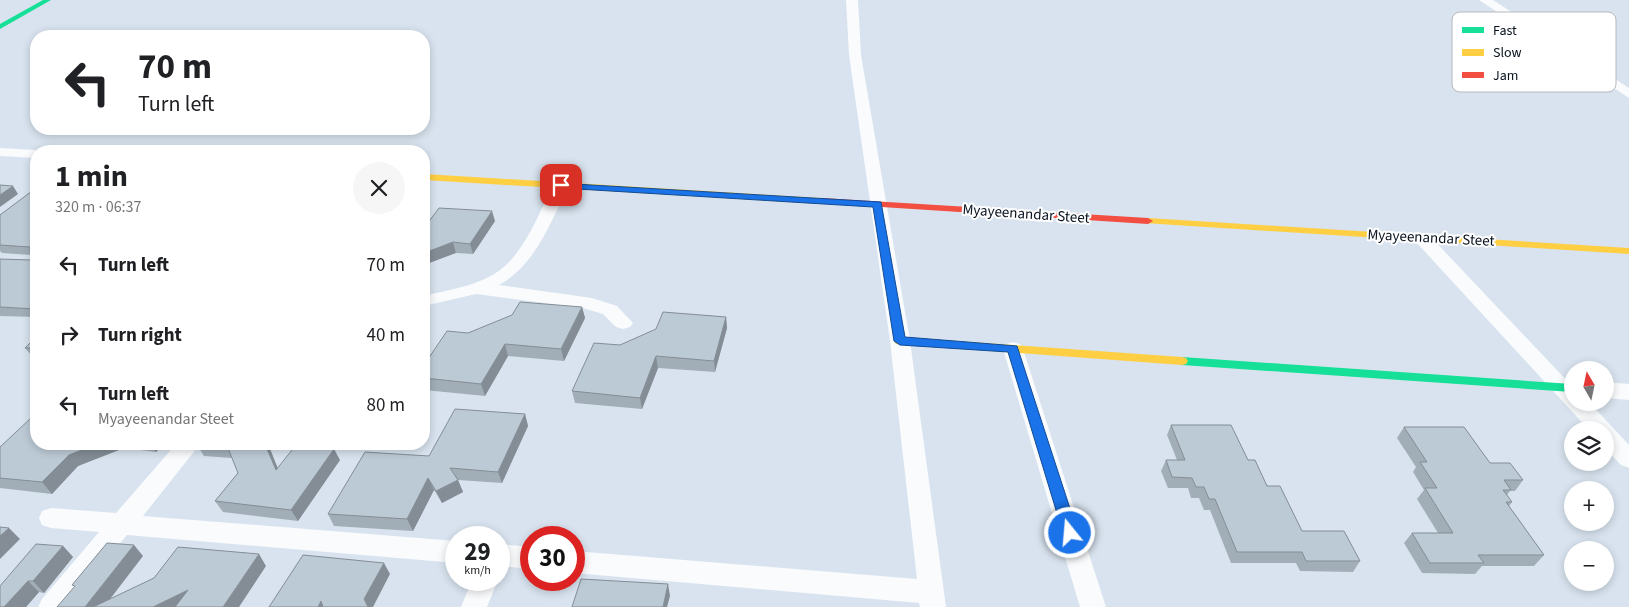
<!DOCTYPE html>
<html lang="en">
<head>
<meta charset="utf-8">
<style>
	:root { --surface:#fff; --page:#f6f6f6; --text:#202124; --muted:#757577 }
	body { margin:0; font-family:"Source Sans 3",sans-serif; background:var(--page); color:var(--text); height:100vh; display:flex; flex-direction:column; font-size:19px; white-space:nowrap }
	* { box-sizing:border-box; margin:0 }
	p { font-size:16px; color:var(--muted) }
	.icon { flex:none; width:28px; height:28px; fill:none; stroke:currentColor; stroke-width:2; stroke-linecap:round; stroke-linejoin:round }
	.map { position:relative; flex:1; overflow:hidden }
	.panel { position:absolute; left:30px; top:145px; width:400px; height:305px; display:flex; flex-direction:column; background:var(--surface); border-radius:20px; box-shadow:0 2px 8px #0003 }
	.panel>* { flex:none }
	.banner { position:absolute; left:30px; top:30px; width:400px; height:105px; border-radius:20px; box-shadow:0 2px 8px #0003; background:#fff; color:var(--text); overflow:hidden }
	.needle { width:32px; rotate:351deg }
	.fabs { position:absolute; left:1564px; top:361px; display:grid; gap:10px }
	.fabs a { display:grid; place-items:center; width:50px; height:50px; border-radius:50%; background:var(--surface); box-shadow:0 2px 8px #0003; font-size:25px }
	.speed { position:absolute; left:445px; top:526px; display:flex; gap:10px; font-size:25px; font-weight:700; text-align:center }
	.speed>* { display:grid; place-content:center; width:65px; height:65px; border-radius:50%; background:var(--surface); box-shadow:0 2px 8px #0003; line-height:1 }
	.speed small { font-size:12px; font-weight:400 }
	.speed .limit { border:8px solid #d22; background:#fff; color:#111 }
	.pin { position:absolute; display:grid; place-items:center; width:42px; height:42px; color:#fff; margin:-21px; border-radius:10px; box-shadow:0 2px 8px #0006 }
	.me { position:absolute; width:55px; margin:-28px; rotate:343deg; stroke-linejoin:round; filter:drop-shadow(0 0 4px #0008) }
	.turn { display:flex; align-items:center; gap:18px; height:105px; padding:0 25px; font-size:22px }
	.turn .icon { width:65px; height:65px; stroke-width:2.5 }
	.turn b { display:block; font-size:35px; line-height:42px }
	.round { display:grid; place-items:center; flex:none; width:52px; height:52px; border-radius:26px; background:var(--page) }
	.overview { display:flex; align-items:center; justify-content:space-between; height:85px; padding:0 25px }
	h1 { font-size:30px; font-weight:700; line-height:38px }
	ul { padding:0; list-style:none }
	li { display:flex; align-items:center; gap:15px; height:70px; padding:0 25px }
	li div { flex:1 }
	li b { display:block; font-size:19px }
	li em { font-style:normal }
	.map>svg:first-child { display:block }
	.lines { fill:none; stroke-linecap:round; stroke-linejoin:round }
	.street { fill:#f9fbfd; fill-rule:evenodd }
	.fast { fill:#16e098; fill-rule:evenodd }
	.slow { fill:#ffcf43; fill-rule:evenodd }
	.jam { fill:#f24e42; fill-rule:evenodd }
	.wall { fill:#a2aeb7 }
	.shaded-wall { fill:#848d95 }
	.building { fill:#bccad5; stroke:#848d95 }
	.route { fill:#1a73e8; stroke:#114b97 }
	.labels { text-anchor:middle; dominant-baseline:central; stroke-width:4; stroke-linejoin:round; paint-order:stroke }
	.street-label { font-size:15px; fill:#07121e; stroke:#fff }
	.key { fill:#fff; stroke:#b5b8bc; stroke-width:1 }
	.key-label { font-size:14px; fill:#07121e }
</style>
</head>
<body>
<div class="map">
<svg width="1629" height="607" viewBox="0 0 1629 607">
	<rect width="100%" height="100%" fill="#d8e3ef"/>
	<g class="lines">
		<path class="street" d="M 846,0 L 858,0 L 861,55 L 910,341 L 946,607 L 920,607 L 919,603 L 574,573 L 574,551 L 917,579 L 890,341 L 849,55 Z
			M 1479,0 L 1493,0 L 1629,88 L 1629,98 Z
			M 0,148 L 36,150 L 42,151 L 36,151 L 36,158 L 0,156 Z
			M 561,180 L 569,185 C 551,221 536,265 499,285 L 592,298 L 617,306 L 633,323 L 630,327 L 623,329 L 616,327 L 603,314 L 583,308 L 476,294 L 424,306 L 424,296 C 451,289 485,285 506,265 C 528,244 540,211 553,185 Z
			M 1422,233 L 1428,234 L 1572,386 L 1572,402 L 1589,402 L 1629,445 L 1629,468 L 1621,465 L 1605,448 L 1605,430 L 1589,430 L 1416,242 L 1413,238 L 1416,234 Z
			M 1013,342 L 1020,344 L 1023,349 L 1106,607 L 1080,607 L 1003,349 L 1006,344 Z
			M 1605,382 L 1629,384 L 1629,400 L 1605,398 Z
			M 176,444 L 200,444 L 143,516 L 456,541 L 456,563 L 127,535 L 67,607 L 38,607 L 42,599 L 99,532 L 51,528 L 42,525 L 39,518 L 42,511 L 51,508 L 116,513 Z
			M 499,544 L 531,547 L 531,569 L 499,566 Z
			M 472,580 L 498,580 L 487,607 L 461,607 Z"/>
		<path class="fast" d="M 43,0 L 51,0 L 0,29 L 0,24 Z
			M 1182,357 L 1572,384 L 1572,392 L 1182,365 L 1178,364 L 1176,361 L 1178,358 Z"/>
		<path class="slow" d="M 424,174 L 822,198 L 827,201 L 822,204 L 424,180 Z
			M 1148,218 L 1629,248 L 1629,254 L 1144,223 L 1143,221 L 1144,219 Z
			M 900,337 L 1182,357 L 1186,358 L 1188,361 L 1186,364 L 1182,365 L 896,344 L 894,341 Z"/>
		<path class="jam" d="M 822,198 L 1148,218 L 1153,221 L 1148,224 L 819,203 L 817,201 L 819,199 Z"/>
	</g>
	<path class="wall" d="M 36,186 L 36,317 L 0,316 L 0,259 L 31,260 L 31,255 L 2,253 L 0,251 L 0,215 L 32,191 Z
		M 495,221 L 473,254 L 456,253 L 424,228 Z
		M 582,307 L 585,318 L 564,361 L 508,356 L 485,396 L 424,390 L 424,365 L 468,333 Z
		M 726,317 L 727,328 L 715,372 L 658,368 L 642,409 L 575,403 L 572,391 L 620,345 Z
		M 36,337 L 36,356 L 32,356 L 25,348 Z
		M 525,414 L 528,426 L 502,483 L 458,480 L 463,492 L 442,503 L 434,490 L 413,531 L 334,526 L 328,514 L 429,456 Z
		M 1171,425 L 1248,460 L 1302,531 L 1360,561 L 1353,572 L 1300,571 L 1296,563 L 1231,563 L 1210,510 L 1204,510 L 1199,498 L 1191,498 L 1188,488 L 1168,488 L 1161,471 L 1166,460 L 1177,460 L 1167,435 Z
		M 1404,427 L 1490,463 L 1523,480 L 1515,491 L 1510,491 L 1507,495 L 1512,502 L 1509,506 L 1544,555 L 1534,566 L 1482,566 L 1475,574 L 1422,573 L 1404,543 L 1412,533 L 1438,533 L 1417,499 L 1424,490 L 1413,472 L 1416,467 L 1397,438 Z
		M 36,444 L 163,444 L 156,452 L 124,448 L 78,466 L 52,494 L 0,488 L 0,447 Z
		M 268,444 L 277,468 L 340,460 L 298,521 L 223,512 L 215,501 L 238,473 L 232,458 L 204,456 L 197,445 Z
		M 63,546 L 73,557 L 44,593 L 39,592 L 26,607 L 0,607 Z"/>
	<path class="shaded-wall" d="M 13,186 L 18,194 L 0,207 L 0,195 Z
		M 492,211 L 495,221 L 473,254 L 470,244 Z
		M 453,242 L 456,253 L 424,265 L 424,253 Z
		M 582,307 L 585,318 L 564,361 L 561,349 Z
		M 726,317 L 727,328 L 715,372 L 714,361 Z
		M 505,344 L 508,356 L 485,396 L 481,384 Z
		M 656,356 L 658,368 L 642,409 L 640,398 Z
		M 525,414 L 528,426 L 502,483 L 498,472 Z
		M 97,444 L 121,444 L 124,448 L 78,466 L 52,494 L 42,482 L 69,455 Z
		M 150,444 L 163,444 L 156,452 Z
		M 265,444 L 268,444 L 283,481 L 276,470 Z
		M 334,449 L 340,460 L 298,521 L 291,510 Z
		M 428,478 L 434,490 L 413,531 L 407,519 Z
		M 458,480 L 463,492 L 442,503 L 436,491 Z
		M 9,528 L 20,539 L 0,559 L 0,536 Z
		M 134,545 L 143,556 L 104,607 L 85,607 Z
		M 63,546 L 73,557 L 44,593 L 33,581 Z
		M 259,554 L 266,566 L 239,607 L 223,607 Z
		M 384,563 L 390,574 L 373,607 L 368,607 L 364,599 Z
		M 28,581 L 39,592 L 26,607 L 4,607 Z
		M 668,584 L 670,596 L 667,607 L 663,607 Z
		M 188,590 L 185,607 L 153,607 Z
		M 321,601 L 325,607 L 318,607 Z"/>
	<path class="building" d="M 0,185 L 13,186 L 0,195 Z
		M 36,186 L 36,309 L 0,307 L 0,259 L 31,260 L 30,247 L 0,245 L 0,215 L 32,191 L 33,187 Z
		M 439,208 L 492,211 L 470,244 L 453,242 L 424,253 L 424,228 Z
		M 520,302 L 582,307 L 561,349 L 505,344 L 481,384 L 424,378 L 424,365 L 447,331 L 468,333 L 512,315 Z
		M 663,312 L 726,317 L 714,361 L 656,356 L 640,398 L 572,391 L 594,343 L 620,345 L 656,329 Z
		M 36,337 L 36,348 L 25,348 Z
		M 455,409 L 525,414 L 498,472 L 450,468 L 458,480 L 436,491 L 428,478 L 407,519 L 328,514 L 365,452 L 429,456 Z
		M 31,418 L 36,419 L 36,444 L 97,444 L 69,455 L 42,482 L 0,478 L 0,447 Z
		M 1171,425 L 1231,425 L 1248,460 L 1255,460 L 1267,486 L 1280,486 L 1302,531 L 1344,531 L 1360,561 L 1306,561 L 1302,552 L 1237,552 L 1215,499 L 1209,499 L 1204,487 L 1196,487 L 1192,478 L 1172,477 L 1166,460 L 1185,460 Z
		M 1404,427 L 1464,427 L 1490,463 L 1510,463 L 1523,480 L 1504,480 L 1511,490 L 1503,490 L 1512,502 L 1506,502 L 1544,555 L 1478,555 L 1484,563 L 1430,563 L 1412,533 L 1453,533 L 1425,488 L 1437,488 L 1420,462 L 1427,462 Z
		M 198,444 L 265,444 L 276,470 L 296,445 L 334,449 L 291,510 L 215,501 L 238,473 L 228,448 L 197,445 Z
		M 0,527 L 9,528 L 0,536 Z
		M 107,543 L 134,545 L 85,607 L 57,607 L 75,586 L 72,585 Z
		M 36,544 L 63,546 L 33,581 L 28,581 L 4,607 L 0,607 L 0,586 Z
		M 178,547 L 259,554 L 223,607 L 175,607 L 188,590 L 153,607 L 93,607 L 154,578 Z
		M 303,555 L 384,563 L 364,599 L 368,607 L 323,607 L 321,601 L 318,607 L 269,607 Z
		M 581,579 L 668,584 L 663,607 L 572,607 Z"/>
	<path class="route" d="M 557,183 L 881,202 L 905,337 L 1017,346 L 1078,533 L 1076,538 L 1070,540 L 1065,538 L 1063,533 L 1008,352 L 900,345 L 894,341 L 873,207 L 561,188 L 556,185 Z"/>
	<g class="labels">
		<g class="street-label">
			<text transform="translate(1026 214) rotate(4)">Myayeenandar Steet</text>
			<text transform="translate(1431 238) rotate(3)">Myayeenandar Steet</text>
		</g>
	</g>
	<rect x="1452" y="12" width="164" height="80" rx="8" class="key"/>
	<rect x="1462" y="27" width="22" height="6" fill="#16e098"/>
	<rect x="1462" y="49" width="22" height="7" fill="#ffcf43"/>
	<rect x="1462" y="72" width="22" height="6" fill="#f24e42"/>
	<g class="key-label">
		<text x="1493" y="35">Fast</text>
		<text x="1493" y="57">Slow</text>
		<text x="1493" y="80">Jam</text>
	</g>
</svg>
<div class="fabs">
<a><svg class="needle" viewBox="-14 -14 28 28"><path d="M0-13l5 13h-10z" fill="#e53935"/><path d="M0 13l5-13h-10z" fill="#757577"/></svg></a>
<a><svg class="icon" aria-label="layers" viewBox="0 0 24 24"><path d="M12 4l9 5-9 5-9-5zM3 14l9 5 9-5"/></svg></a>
<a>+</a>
<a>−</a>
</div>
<div class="speed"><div>29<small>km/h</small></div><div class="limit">30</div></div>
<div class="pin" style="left:561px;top:185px;background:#d93025"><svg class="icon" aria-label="arrive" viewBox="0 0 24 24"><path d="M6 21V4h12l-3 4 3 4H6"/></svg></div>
<svg class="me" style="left:1070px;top:533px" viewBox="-20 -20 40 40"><circle r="17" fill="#1a73e8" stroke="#fff" stroke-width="3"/><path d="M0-11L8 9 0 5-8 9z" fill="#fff"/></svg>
<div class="banner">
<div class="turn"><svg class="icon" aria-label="left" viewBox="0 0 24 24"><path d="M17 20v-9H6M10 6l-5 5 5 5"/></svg><div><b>70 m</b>Turn left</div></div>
</div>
<section class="panel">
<div class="overview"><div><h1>1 min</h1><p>320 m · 06:37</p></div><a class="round"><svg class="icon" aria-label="close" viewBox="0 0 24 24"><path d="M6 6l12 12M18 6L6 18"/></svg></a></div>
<ul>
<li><svg class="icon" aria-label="left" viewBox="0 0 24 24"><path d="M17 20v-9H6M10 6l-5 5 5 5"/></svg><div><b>Turn left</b></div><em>70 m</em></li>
<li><svg class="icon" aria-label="right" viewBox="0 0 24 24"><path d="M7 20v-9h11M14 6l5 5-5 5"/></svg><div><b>Turn right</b></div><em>40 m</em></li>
<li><svg class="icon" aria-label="left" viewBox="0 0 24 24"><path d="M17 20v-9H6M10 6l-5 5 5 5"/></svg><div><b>Turn left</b><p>Myayeenandar Steet</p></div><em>80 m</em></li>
</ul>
</section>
</div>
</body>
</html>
